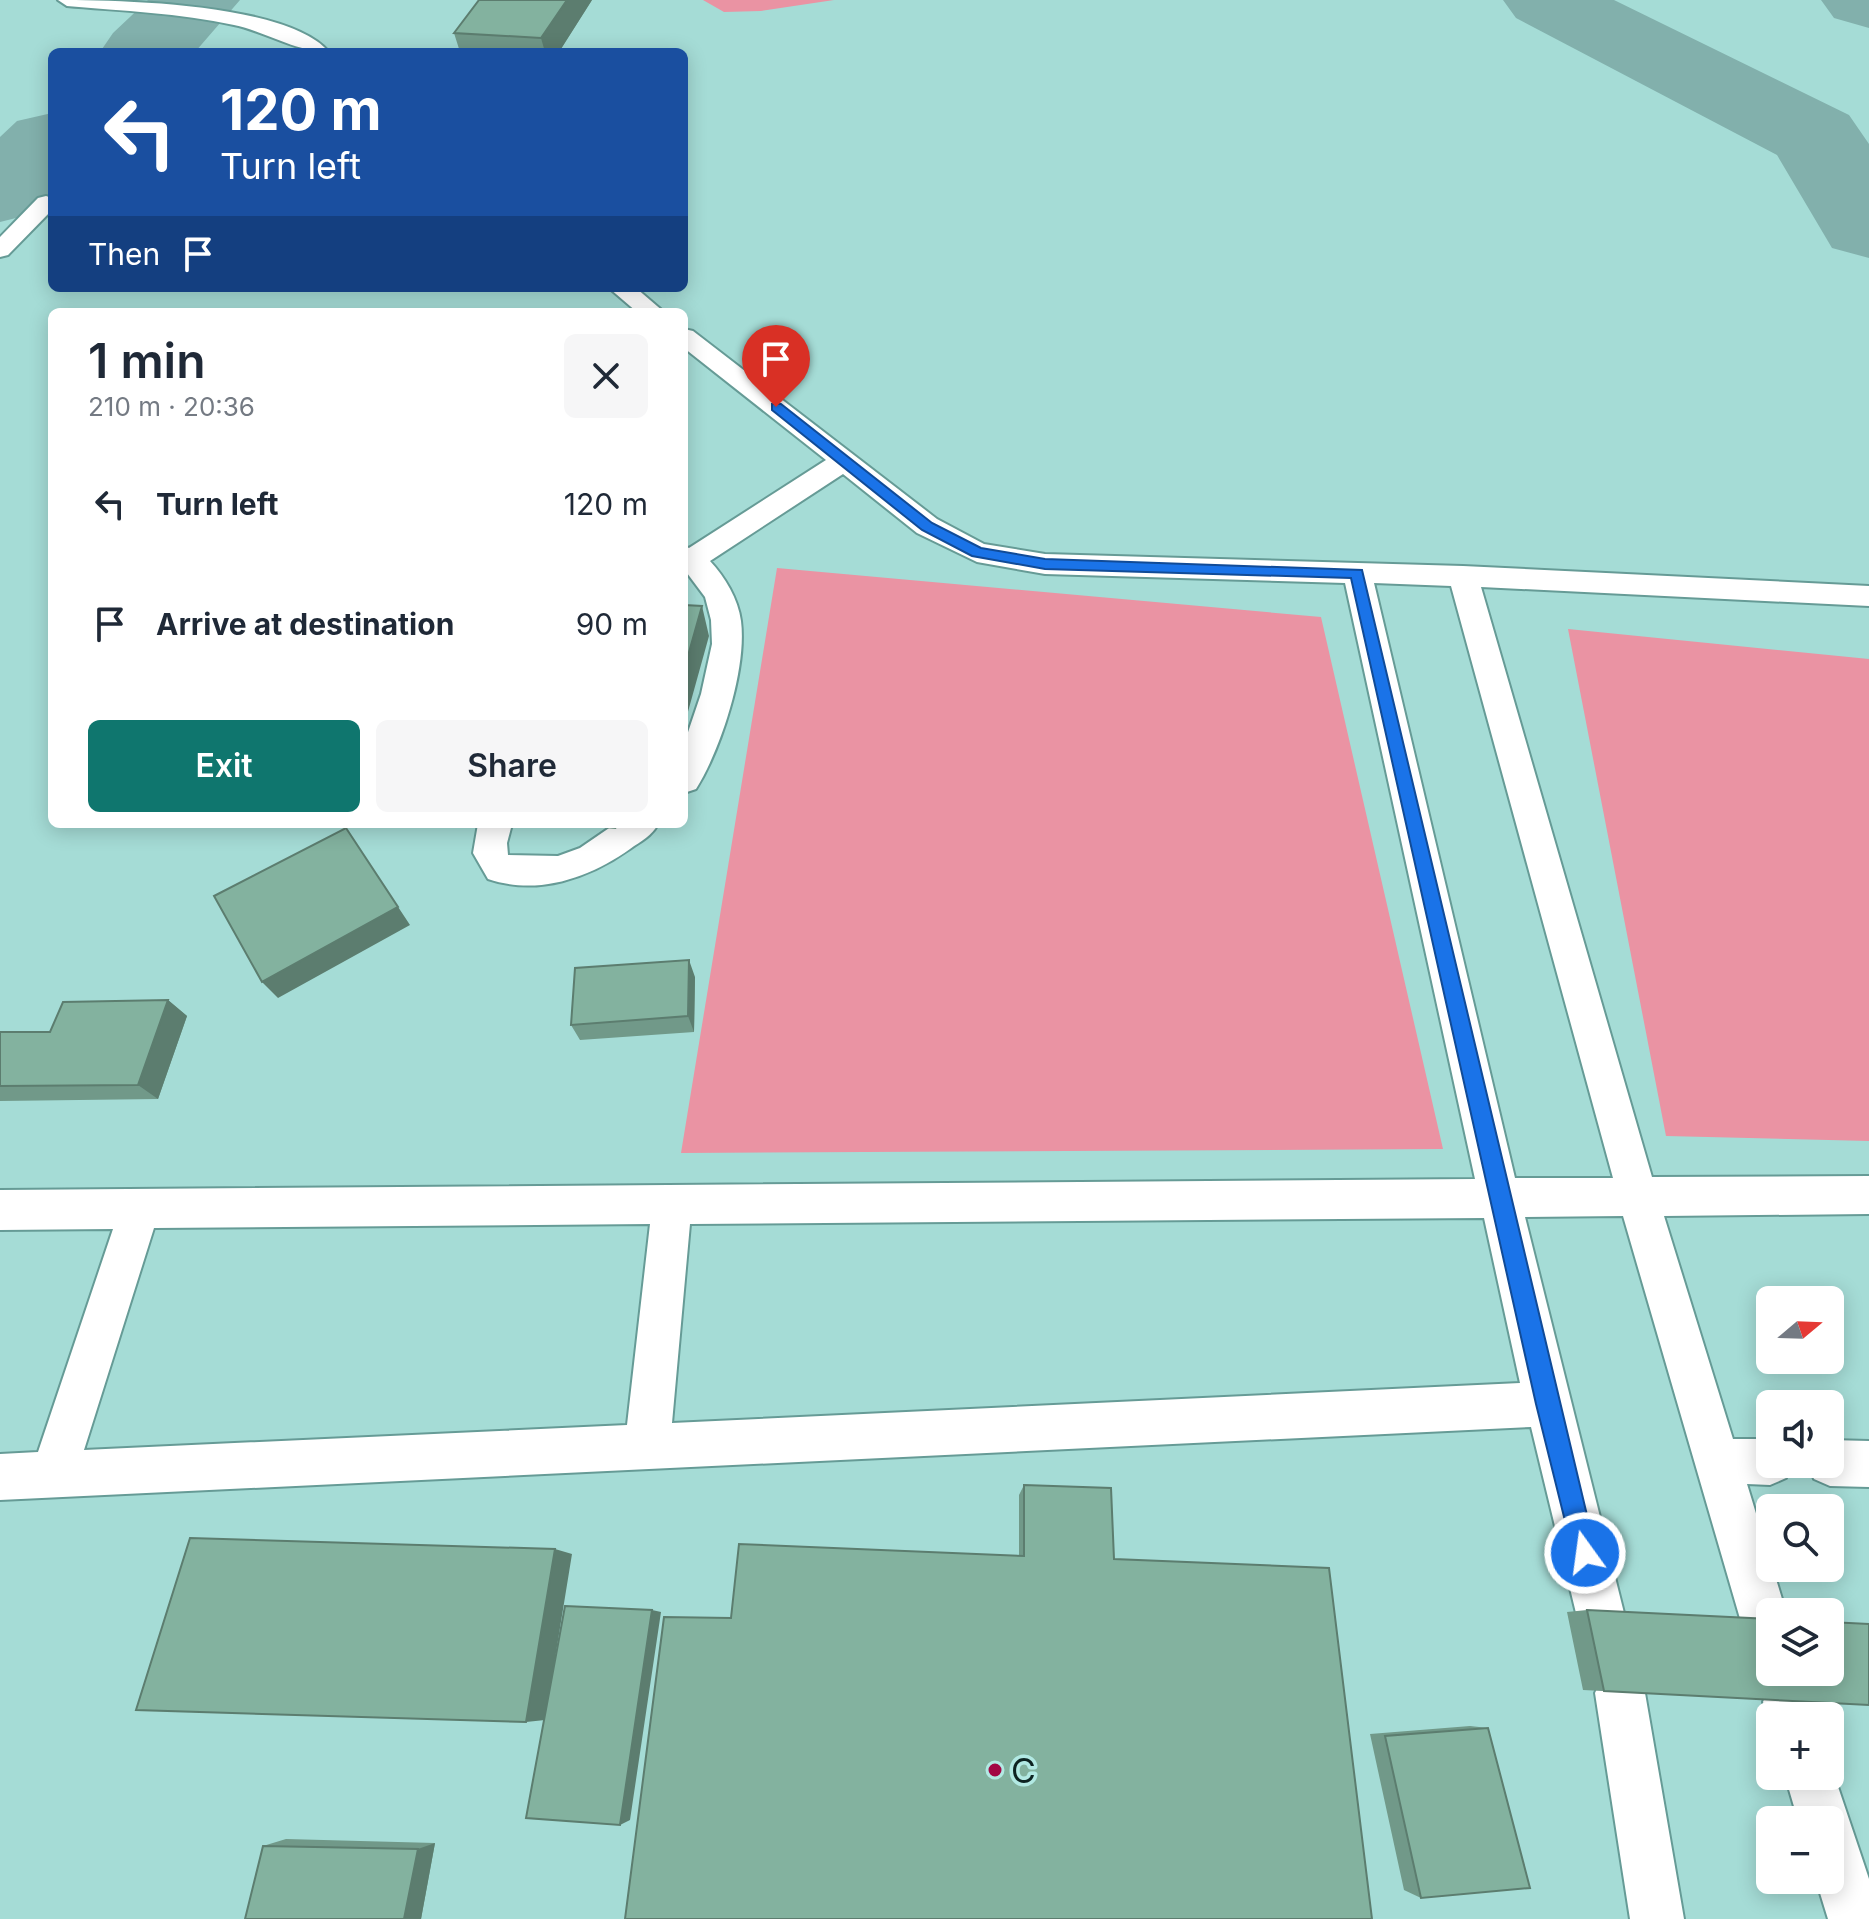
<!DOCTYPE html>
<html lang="en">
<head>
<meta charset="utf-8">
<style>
	:root { --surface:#fff; --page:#f6f6f7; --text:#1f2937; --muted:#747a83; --accent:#0f766e }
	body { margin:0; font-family:Inter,sans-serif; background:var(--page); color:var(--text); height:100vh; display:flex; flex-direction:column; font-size:30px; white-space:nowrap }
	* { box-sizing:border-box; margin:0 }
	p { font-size:26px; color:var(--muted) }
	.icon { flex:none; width:44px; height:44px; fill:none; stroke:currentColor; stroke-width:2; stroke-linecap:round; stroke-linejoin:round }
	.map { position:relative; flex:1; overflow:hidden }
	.sheet { position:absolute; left:48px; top:308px; width:640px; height:520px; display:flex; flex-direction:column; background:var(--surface); border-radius:12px; box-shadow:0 4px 20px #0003 }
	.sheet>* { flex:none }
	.banner { position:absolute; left:48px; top:48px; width:640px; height:244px; border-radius:12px; box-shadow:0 4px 20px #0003; background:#1a4fa0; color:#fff; overflow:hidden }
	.needle { width:52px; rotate:71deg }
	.controls { position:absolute; left:1756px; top:1286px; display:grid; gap:16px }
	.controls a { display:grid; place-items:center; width:88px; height:88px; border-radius:12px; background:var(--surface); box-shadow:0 4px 20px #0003; font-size:40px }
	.pin { position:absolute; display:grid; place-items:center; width:68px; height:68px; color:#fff; margin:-82px -34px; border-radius:50% 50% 50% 0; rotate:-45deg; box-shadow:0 0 8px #0007 }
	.pin .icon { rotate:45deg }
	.me { position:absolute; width:88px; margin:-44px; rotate:346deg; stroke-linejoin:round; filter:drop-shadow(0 0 6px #0008) }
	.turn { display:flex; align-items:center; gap:28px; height:168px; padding:0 40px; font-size:36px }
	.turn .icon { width:104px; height:104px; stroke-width:2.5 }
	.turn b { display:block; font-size:56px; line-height:68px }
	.then { display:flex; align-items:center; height:76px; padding:0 40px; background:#0003; gap:16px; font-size:30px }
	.round { display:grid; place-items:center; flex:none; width:84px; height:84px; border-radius:12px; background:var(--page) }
	.summary { display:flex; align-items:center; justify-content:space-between; height:136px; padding:0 40px }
	h1 { font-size:48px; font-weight:600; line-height:60px }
	.action { display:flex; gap:16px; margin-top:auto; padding:16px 40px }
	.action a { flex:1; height:92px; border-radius:12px; background:var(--accent); color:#fff; font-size:32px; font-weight:600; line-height:92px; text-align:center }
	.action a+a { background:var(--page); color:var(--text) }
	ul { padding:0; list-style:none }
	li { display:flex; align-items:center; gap:24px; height:120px; padding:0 40px }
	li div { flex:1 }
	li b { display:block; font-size:30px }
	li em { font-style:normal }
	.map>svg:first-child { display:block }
	.green { fill:#ea93a3 }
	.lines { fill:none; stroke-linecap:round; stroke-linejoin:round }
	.taxiway { fill:#82b0ac; fill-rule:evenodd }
	.lane-casing { stroke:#669b96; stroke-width:4 }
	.lane { fill:#fff; fill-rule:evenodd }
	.wall { fill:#719989 }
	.shaded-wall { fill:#5c7d6f }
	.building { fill:#83b29f; stroke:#5c7d6f; stroke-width:2 }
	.route { fill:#1a73e8; stroke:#114b97; stroke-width:2 }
	.poi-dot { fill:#a20744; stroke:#b2e9e3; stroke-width:3 }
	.labels { text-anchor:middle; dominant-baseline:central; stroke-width:7; stroke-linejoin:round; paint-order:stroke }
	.near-poi-label { font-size:34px; fill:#0d2321; stroke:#b2e9e3; text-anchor:start }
</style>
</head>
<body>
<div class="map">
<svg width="1869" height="1919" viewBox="0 0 1869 1919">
	<rect width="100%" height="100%" fill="#a5dcd6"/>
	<path class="green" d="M 703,0 L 834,0 L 761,11 L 724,12 Z
		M 777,568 L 1321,617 L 1443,1149 L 681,1153 Z
		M 1568,629 L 1869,659 L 1869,1141 L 1666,1136 Z"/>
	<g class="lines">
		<path class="taxiway" d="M 148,0 L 240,0 L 195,52 L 100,52 L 113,33 Z
			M 1503,0 L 1614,0 L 1849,115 L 1869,144 L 1869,258 L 1832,248 L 1777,155 L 1516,18 Z
			M 1821,0 L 1869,0 L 1869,28 L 1834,18 Z
			M 52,113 L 52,197 L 36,213 L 0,222 L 0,137 L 17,121 Z"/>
		<defs>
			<path id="lane" d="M 58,0 C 119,0 288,3 329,52 C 296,52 267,32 234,25 C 179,13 123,11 67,6 Z
				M 46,196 L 52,198 L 52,210 L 8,255 L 0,257 L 0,237 L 38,198 Z
				M 609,288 L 636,288 L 664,312 L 637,312 Z
				M 684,329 L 693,331 L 937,519 L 984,544 L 1045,554 L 1463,566 L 1869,586 L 1869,606 L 1481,587 L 1652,1177 L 1869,1176 L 1869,1214 L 1664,1216 L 1733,1439 L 1770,1439 L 1770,1464 L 1792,1464 L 1786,1478 L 1770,1485 L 1747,1484 L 1786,1612 L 1770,1612 L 1770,1644 L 1765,1646 L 1748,1639 L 1741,1622 L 1623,1216 L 1525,1217 L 1624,1613 L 1617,1630 L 1600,1637 L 1583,1630 L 1576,1613 L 1531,1427 L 0,1500 L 0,1454 L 38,1452 L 113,1229 L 0,1230 L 0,1190 L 1475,1179 L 1345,583 L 1045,574 L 977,562 L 917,533 L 843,474 L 710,561 C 725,577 738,599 741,621 C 747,669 721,749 696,789 L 684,793 L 684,744 L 701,694 L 712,644 L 711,620 L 705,597 L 684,569 L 684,546 L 689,548 L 826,460 L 684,348 ZM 1374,583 L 1451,586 L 1613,1178 L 1515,1178 ZM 1484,1218 L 1520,1383 L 672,1423 L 690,1224 ZM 650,1224 L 627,1425 L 84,1450 L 154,1228 Z
				M 478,824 L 512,824 L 507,843 L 508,855 L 558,856 L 580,848 L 615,824 L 658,824 C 652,836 641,841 630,849 C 589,878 538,896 488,879 L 473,853 Z
				M 1830,1440 L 1869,1441 L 1869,1487 L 1830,1486 L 1814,1479 L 1808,1464 L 1830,1464 Z
				M 1620,1668 L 1637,1676 L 1645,1693 L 1684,1919 L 1630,1919 L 1595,1693 L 1603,1676 Z
				M 1788,1677 L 1806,1684 L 1817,1716 L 1770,1716 L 1770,1723 L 1763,1702 L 1770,1684 Z
				M 1830,1763 L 1869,1879 L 1869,1919 L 1828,1919 L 1816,1880 L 1830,1880 L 1830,1820 L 1798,1820 L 1785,1776 L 1830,1776 Z"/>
		</defs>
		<use href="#lane" class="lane-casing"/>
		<use href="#lane" class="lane"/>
	</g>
	<path class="wall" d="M 592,0 L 559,52 L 460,52 L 454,33 Z
		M 557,824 L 618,824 L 616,829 Z
		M 695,977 L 694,1032 L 580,1040 L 571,1025 Z
		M 168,1000 L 187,1016 L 158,1099 L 0,1101 L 0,1032 L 50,1032 Z
		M 1024,1485 L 1114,1559 L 731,1618 L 1019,1555 L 1019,1495 Z
		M 1587,1610 L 1869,1705 L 1583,1690 L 1567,1612 Z
		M 1470,1726 L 1488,1728 L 1421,1898 L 1404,1890 L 1370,1734 Z
		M 286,1839 L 435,1843 L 421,1919 L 263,1846 Z"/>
	<path class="shaded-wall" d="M 567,0 L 592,0 L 559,52 L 545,52 L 541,38 Z
		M 702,606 L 709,636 L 684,726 L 684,670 Z
		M 346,828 L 410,925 L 278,998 L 262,982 Z
		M 689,960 L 695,977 L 694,1032 L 688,1016 Z
		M 168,1000 L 187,1016 L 158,1099 L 138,1085 Z
		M 555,1549 L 572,1554 L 545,1720 L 526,1722 Z
		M 652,1610 L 661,1612 L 630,1820 L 620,1825 Z
		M 435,1843 L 421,1919 L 404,1919 L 418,1849 Z"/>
	<path class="building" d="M 479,0 L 567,0 L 541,38 L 454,33 Z
		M 684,605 L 702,606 L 684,670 Z
		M 346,828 L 398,907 L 262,982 L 214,896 Z
		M 689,960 L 688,1016 L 571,1025 L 575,968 Z
		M 168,1000 L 138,1085 L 0,1086 L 0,1032 L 50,1032 L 63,1002 Z
		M 1024,1485 L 1111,1488 L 1114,1559 L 1329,1568 L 1372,1919 L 625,1919 L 664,1617 L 731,1618 L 739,1544 L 1024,1556 Z
		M 190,1538 L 555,1549 L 526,1722 L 136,1710 Z
		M 565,1606 L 652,1610 L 620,1825 L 526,1818 Z
		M 1587,1610 L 1770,1619 L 1770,1672 L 1830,1672 L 1830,1622 L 1869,1624 L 1869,1705 L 1604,1691 Z
		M 1488,1728 L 1530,1888 L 1421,1898 L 1385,1736 Z
		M 263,1846 L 418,1849 L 404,1919 L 245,1919 Z"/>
	<path class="route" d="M 772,404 L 781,404 L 932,523 L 981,548 L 1045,559 L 1362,570 L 1596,1553 L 1593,1562 L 1585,1565 L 1576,1562 L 1573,1553 L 1536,1404 L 1351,578 L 1045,569 L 972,556 L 922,530 L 772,410 Z"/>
	<circle class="poi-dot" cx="995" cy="1770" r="8"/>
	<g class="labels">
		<g class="near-poi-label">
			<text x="1011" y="1770">C</text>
		</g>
	</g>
</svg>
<div class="controls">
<a><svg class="needle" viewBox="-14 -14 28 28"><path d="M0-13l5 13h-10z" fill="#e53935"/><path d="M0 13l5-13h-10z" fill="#747a83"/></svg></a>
<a><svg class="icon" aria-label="sound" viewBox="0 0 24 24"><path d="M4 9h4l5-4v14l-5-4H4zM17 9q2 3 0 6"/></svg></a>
<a><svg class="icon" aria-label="search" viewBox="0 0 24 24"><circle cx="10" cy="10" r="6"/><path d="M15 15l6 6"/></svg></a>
<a><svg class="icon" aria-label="layers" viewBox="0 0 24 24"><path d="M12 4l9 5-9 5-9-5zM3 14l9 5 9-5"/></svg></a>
<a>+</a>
<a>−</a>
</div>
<div class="pin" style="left:776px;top:407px;background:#d93025"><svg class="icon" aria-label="arrive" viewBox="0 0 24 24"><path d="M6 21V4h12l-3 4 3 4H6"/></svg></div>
<svg class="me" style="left:1585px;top:1553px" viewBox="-20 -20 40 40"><circle r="17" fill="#1a73e8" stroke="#fff" stroke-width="3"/><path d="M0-11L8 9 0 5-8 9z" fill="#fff"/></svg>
<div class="banner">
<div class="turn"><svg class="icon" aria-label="left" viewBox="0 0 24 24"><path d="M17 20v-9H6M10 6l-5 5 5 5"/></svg><div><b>120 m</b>Turn left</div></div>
<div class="then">Then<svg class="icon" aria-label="arrive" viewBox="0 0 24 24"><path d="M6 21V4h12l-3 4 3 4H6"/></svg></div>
</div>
<section class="sheet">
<div class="summary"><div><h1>1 min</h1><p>210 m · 20:36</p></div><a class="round"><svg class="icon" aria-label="close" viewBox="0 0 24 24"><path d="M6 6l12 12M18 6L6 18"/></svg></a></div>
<ul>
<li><svg class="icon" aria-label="left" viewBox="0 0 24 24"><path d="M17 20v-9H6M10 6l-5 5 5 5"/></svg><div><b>Turn left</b></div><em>120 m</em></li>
<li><svg class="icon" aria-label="arrive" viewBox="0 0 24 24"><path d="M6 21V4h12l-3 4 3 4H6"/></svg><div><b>Arrive at destination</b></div><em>90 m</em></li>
</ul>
<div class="action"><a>Exit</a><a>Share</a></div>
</section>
</div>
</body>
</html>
